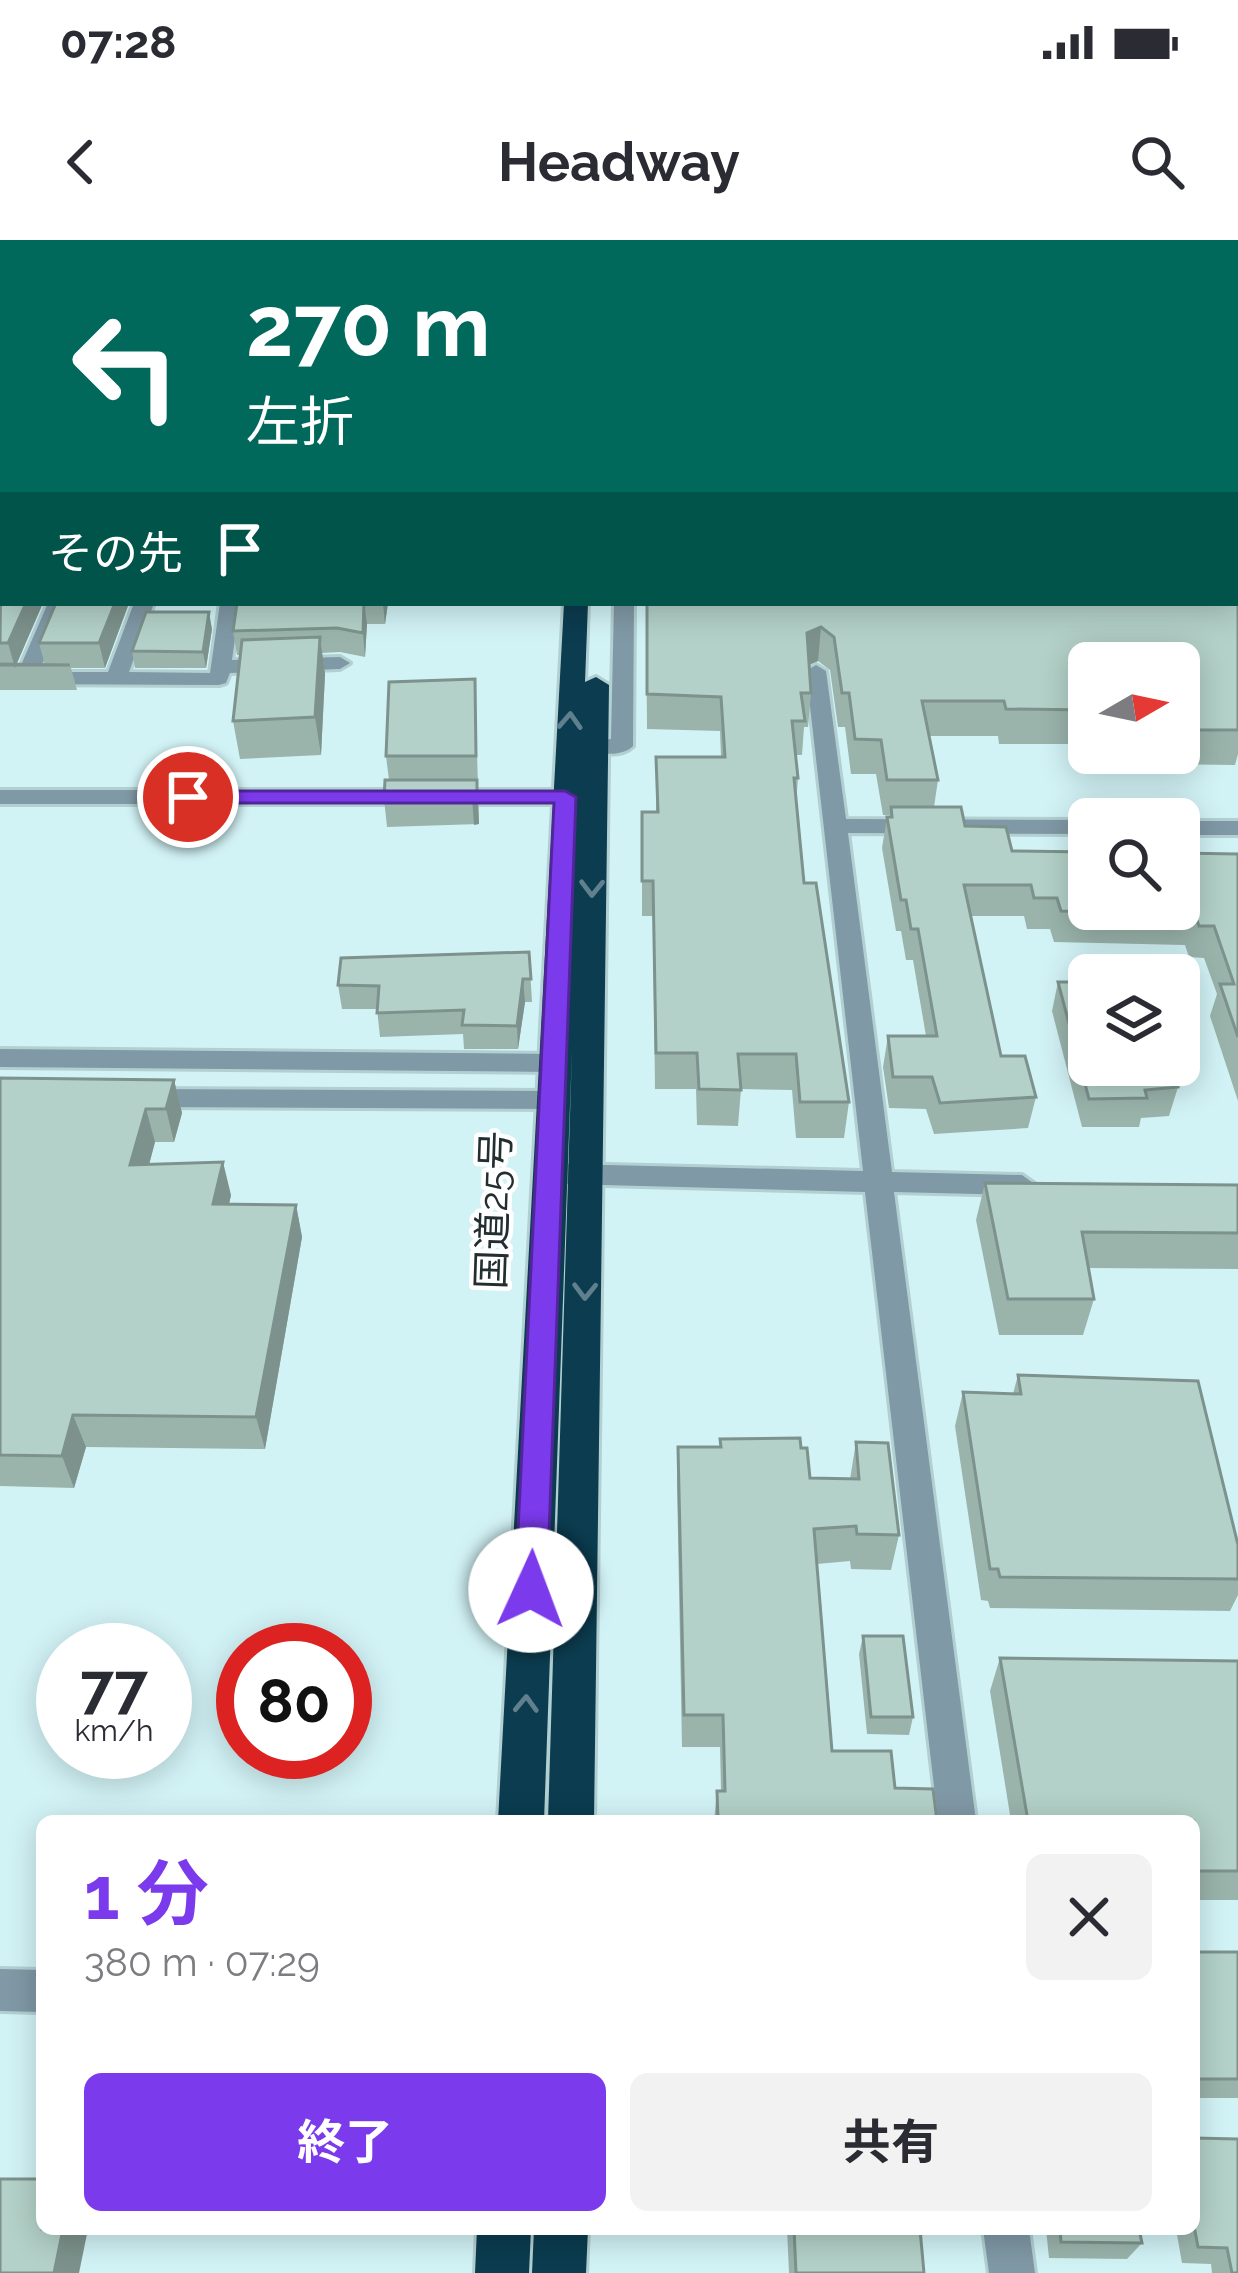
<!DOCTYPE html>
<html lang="ja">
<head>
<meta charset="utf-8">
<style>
	:root { --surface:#fff; --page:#f2f2f3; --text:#2b2b33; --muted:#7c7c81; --accent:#7c3aed }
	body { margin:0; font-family:Raleway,"Noto Sans JP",sans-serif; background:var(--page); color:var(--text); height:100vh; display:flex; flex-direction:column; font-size:45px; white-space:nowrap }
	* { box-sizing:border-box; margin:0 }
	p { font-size:39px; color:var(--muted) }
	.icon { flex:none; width:66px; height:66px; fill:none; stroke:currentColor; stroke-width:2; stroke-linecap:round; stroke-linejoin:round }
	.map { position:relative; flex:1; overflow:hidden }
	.drawer { position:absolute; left:36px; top:1575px; width:1164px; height:420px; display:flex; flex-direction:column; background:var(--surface); border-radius:18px; box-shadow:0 6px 30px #0003 }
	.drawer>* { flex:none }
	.guide { position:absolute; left:0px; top:0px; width:1239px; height:366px; box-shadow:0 6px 30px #0003; background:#00695c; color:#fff; overflow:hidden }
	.needle { width:78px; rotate:81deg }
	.tools { position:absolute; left:1068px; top:402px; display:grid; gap:24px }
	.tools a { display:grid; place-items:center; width:132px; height:132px; border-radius:18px; background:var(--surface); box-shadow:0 6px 30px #0003; font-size:60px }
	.speed { position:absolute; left:36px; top:1383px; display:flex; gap:24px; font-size:60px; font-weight:700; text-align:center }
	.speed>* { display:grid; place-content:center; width:156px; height:156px; border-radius:50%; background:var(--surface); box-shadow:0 6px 30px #0003; line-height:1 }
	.speed small { font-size:30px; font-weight:400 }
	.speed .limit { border:18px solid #d22; background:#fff; color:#111 }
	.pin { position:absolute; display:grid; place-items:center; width:102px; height:102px; color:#fff; margin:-51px; border:6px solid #fff; border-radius:50%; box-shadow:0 3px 12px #0007 }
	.me { position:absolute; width:132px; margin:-66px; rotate:2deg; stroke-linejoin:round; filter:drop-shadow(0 0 9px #0008) }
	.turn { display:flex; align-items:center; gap:42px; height:252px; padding:0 48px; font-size:54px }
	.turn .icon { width:156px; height:156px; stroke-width:2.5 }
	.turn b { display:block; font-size:84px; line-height:102px }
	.then { display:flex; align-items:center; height:114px; padding:0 48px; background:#0003; gap:24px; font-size:45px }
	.round { display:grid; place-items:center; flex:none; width:126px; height:126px; border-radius:18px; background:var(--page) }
	.headline { display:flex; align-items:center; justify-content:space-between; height:204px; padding:0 48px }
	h1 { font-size:72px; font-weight:700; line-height:90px; color:var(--accent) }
	.action { display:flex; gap:24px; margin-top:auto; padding:24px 48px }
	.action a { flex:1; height:138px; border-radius:18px; background:var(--accent); color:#fff; font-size:48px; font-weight:700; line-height:138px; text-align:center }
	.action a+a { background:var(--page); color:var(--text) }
	.status { display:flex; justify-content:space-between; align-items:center; height:84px; padding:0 60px; background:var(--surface); direction:ltr }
	.status svg { height:33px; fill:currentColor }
	header { display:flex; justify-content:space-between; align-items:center; height:156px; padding:0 48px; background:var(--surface); font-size:54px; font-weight:700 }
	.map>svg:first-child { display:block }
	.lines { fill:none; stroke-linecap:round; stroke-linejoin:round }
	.minor-casing { stroke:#b2d0d2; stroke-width:6 }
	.highway-casing { stroke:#b2d0d2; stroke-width:6 }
	.minor { fill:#8099a6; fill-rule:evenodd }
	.highway { fill:#0b3c50; fill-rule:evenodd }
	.wall { fill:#9ab4ac }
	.shaded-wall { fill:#7d928c }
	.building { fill:#b3d1c8; stroke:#7d928c; stroke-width:3 }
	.oneway { stroke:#60808d }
	.route { fill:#7c3aed; stroke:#51269a; stroke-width:3 }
	.labels { text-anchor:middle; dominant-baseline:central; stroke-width:9; stroke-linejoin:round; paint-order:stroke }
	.street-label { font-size:39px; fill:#222e2f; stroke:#fff }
</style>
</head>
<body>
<div class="status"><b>07:28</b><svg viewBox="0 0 49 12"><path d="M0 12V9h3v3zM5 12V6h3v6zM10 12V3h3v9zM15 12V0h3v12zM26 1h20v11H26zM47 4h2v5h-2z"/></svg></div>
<header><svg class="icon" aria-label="back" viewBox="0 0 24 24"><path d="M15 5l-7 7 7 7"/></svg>Headway<svg class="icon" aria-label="search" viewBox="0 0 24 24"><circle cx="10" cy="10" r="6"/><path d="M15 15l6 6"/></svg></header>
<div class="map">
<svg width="1238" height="2033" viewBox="0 0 1238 2033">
	<rect width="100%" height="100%" fill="#d2f3f6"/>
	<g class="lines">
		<defs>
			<path id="minor" d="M 442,0 L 456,0 L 456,3 L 442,3 Z
				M 1236,35 L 1238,35 L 1238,43 L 1236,43 Z
				M 1236,203 L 1238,203 L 1238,213 L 1236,213 Z
				M 48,363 L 68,363 L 39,432 L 108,432 L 134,363 L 154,363 L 129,432 L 210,433 L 220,363 L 240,363 L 232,420 L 340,417 L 350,423 L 340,429 L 230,433 L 226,443 L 219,445 L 0,444 L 0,432 L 18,432 Z
				M 614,363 L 634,363 L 633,506 C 623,517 600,514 586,511 L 586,501 L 611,499 Z
				M 816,425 L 826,431 L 846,579 L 1089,580 L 1089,594 L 848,593 L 892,932 L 1022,935 L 1036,945 L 1022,955 L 894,952 L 976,1581 L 938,1581 L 865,952 L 566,944 L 552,934 L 566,924 L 863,931 L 806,431 Z
				M 0,550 L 565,550 L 576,557 L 565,564 L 0,564 Z
				M 1179,581 L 1238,581 L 1238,595 L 1179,595 Z
				M 0,809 L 554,814 L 567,823 L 554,832 L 0,827 Z
				M 138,849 L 552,851 L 566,860 L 552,869 L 138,867 L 124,858 Z
				M 0,1729 L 42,1730 L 42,1772 L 0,1771 Z
				M 983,1989 L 1029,1989 L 1035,2033 L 989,2033 Z"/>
			<path id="highway" d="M 666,0 L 684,0 L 664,3 Z
				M 706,0 L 724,0 L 704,3 Z
				M 564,363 L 588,363 L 585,442 L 596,437 L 609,445 L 594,1581 L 548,1581 L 572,811 L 544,1581 L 498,1581 Z
				M 477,1989 L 531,1989 L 529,2033 L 475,2033 Z
				M 534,1989 L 588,1989 L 586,2033 L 532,2033 Z"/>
		</defs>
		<use href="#minor" class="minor-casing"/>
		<use href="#highway" class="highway-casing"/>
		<use href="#minor" class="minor"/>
		<use href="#highway" class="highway"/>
	</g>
	<path class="wall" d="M 0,0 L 412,0 L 412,3 L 3,3 L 3,200 L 0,200 Z
		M 1208,0 L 1238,0 L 1238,19 L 1236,18 L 1236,3 L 1210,3 Z
		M 0,221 L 3,363 L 43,363 L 16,424 L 45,425 L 39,403 L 129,363 L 105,428 L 71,428 L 77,450 L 0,450 Z
		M 1238,239 L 1238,514 L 1235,525 L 1160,524 L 1156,513 L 1179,513 L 1179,423 L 1089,423 L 1089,504 L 999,504 L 998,496 L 929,496 L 938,540 L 934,567 L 1012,611 L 1238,614 L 1238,861 L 1210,776 L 1217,754 L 1204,718 L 1189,717 L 1185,705 L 1054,702 L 1050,689 L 1027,689 L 1024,676 L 971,676 L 1001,816 L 1036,857 L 1028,888 L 934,894 L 926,869 L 889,868 L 883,827 L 888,796 L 926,796 L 913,720 L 906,720 L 901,691 L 896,691 L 882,608 L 887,577 L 889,577 L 890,575 L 883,575 L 876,534 L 851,534 L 845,487 L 838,487 L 830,430 L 818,421 L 809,425 L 811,453 L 808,487 L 804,487 L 802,515 L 796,515 L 798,538 L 796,563 L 804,643 L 849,862 L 844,898 L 796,898 L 792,850 L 741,849 L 738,886 L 697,885 L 696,849 L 655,849 L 653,676 L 642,676 L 642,572 L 656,572 L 656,517 L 721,517 L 720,491 L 647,489 L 646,363 L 1236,363 Z
		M 237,363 L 388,363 L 385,384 L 367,384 L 365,417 L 340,412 L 322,413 L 325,434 L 321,515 L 240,519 L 233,481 L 241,415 L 237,415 L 233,391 Z
		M 212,389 L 206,428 L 135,428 L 132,411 Z
		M 475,439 L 479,584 L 387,587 L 384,559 L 389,540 L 386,516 Z
		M 529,712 L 532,762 L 525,762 L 518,809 L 464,809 L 463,794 L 380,797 L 377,769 L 342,769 L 338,745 Z
		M 1058,742 L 1089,825 L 1174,825 L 1173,830 L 1178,847 L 1169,876 L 1141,878 L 1139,887 L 1082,887 L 1052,771 Z
		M 0,838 L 174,840 L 182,873 L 174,902 L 155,902 L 149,925 L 231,955 L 229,964 L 296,965 L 302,997 L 265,1209 L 86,1207 L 74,1248 L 0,1246 Z
		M 985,943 L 1238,945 L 1238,1029 L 1088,1028 L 1094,1059 L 1083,1095 L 999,1095 L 976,980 Z
		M 1018,1135 L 1238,1305 L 1238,1355 L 1230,1371 L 990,1368 L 988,1361 L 981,1360 L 955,1186 L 963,1152 L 1013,1154 Z
		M 720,1199 L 801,1208 L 810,1238 L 850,1239 L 856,1202 L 899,1295 L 891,1330 L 851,1329 L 850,1321 L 817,1324 L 832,1511 L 895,1548 L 937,1581 L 714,1581 L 717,1551 L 721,1551 L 720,1507 L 682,1507 L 677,1243 L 678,1207 L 720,1207 Z
		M 863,1396 L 913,1477 L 909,1495 L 867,1494 L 859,1414 Z
		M 1000,1418 L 1238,1421 L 1238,1660 L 1194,1660 L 1194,1581 L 1011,1581 L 990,1451 Z
		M 1194,1712 L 1238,1712 L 1238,1858 L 1194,1858 Z
		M 1194,1898 L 1238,2033 L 1212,2033 L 1211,2024 L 1182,2023 L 1176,1989 L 1194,1989 Z
		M 787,1989 L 920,1989 L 924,2033 L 789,2033 Z
		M 1046,1989 L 1139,1989 L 1142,2003 L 1127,2019 L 1049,2018 Z"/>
	<path class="shaded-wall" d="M 26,363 L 43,363 L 15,428 L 8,403 Z
		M 115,363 L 129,363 L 105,428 L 99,403 Z
		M 364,363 L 367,384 L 365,417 L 363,393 Z
		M 383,363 L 388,363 L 385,384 Z
		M 209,372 L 212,389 L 206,428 L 203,412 Z
		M 821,387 L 818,421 L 804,427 L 807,393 Z
		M 320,397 L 325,434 L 321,515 L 315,477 Z
		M 477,540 L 479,584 L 474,585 L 472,557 Z
		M 523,739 L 525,762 L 518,809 L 517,786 Z
		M 174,840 L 182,873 L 174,902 L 166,869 Z
		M 146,869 L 155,902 L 140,958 L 130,925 Z
		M 223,922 L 231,955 L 222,997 L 213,964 Z
		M 296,965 L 302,997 L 265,1209 L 256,1177 Z
		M 73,1175 L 86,1207 L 74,1248 L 62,1216 Z
		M 63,1989 L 88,1989 L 79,2033 L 54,2033 Z"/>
	<path class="building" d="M 0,0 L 42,0 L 41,3 L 3,3 L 2,72 L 0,72 Z
		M 130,0 L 408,0 L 408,3 L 128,3 Z
		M 456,0 L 617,0 L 617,3 L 455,3 Z
		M 722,0 L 1057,0 L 1060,3 L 723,3 Z
		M 1219,0 L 1238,0 L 1238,6 L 1236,3 L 1227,3 Z
		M 2,81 L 3,81 L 3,178 L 0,178 L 0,82 Z
		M 1236,103 L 1238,104 L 1238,153 L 1236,154 Z
		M 2,219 L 3,219 L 3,363 L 26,363 L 8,403 L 0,403 Z
		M 1236,239 L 1238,239 L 1238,490 L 1179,490 L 1179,423 L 1089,423 L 1089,470 L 1006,469 L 1004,461 L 922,461 L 938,540 L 887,540 L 881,500 L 855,499 L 849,453 L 842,453 L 834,397 L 821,387 L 807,393 L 811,453 L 801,453 L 805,481 L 792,481 L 798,538 L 794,538 L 804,643 L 816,643 L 849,862 L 800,862 L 796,814 L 738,814 L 741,850 L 699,849 L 697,813 L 656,813 L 653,641 L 642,641 L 642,572 L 658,572 L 656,517 L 725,517 L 721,457 L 647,454 L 647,363 L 1236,363 Z
		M 56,363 L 115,363 L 99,403 L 39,403 Z
		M 237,363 L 364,363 L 363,393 L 337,388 L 233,391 Z
		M 146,372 L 209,372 L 203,412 L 132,411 Z
		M 320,397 L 315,477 L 233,481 L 242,400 Z
		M 0,424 L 70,425 L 0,425 Z
		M 475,439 L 476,516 L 386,516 L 389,442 Z
		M 385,540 L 477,540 L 477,556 L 384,559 Z
		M 891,567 L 961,567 L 965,586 L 1006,587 L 1012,611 L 1089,612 L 1089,669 L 1179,669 L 1179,613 L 1238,614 L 1238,797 L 1220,744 L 1234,744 L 1214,686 L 1199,686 L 1195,674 L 1061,671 L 1057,658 L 1034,658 L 1031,645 L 964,645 L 1001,816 L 1025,816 L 1036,857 L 940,863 L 932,837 L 893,837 L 888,796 L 937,796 L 918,689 L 911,689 L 906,660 L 901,660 L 887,577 L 892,577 Z
		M 529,712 L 531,739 L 523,739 L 517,786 L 462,785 L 464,770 L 377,773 L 379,746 L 338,745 L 341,718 Z
		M 1058,742 L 1083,742 L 1089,760 L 1089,825 L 1171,825 L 1178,847 L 1145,850 L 1147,858 L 1089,859 Z
		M 0,838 L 174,840 L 166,869 L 146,869 L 130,925 L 223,922 L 213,964 L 296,965 L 256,1177 L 73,1175 L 62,1216 L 0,1215 Z
		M 985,943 L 1238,945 L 1238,993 L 1082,992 L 1094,1059 L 1008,1059 Z
		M 1018,1135 L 1198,1141 L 1238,1305 L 1238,1339 L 1000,1337 L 998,1329 L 990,1329 L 963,1152 L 1021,1154 Z
		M 800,1198 L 801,1208 L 807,1208 L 810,1238 L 859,1239 L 856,1202 L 888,1203 L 899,1295 L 857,1294 L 856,1286 L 814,1289 L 832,1511 L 891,1511 L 895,1548 L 933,1549 L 937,1581 L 718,1581 L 717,1551 L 725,1551 L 723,1475 L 684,1475 L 678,1207 L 721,1207 L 720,1199 Z
		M 863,1396 L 903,1396 L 913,1477 L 871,1477 Z
		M 1000,1418 L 1238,1421 L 1238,1631 L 1194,1631 L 1194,1581 L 1028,1581 Z
		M 1194,1712 L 1238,1712 L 1238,1839 L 1194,1839 Z
		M 1194,1898 L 1238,1899 L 1238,2033 L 1232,2033 L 1227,2008 L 1198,2007 L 1194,1986 Z
		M 0,1939 L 42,1939 L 42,1989 L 63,1989 L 54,2033 L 0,2033 Z
		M 794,1989 L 920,1989 L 924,2033 L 796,2033 Z
		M 1060,1989 L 1139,1989 L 1142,2003 L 1061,2002 Z"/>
	<defs><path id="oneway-chevron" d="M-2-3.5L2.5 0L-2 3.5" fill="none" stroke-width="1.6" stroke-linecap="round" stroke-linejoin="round" transform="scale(3)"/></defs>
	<g class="oneway">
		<use href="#oneway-chevron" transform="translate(570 481) rotate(-87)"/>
		<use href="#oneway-chevron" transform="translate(592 648) rotate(91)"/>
		<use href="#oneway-chevron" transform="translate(585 1051) rotate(91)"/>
		<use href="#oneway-chevron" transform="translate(526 1464) rotate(-88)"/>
	</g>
	<path class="route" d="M 565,551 L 576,557 L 547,1350 L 543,1360 L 531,1364 L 520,1360 L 515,1350 L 554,563 L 188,563 L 178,557 L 188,551 Z"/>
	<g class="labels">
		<g class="street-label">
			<text transform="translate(493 970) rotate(-88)">国道25号</text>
		</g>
	</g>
</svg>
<div class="tools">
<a><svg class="needle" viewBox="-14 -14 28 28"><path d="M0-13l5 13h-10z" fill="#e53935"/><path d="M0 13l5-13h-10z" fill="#7c7c81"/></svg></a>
<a><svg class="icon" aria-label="search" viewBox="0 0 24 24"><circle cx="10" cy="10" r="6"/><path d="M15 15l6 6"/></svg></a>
<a><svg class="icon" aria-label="layers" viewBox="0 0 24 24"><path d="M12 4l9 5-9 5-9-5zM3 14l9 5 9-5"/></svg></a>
</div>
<div class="speed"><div>77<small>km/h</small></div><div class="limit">80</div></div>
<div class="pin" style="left:188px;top:557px;background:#d93025"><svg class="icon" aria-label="arrive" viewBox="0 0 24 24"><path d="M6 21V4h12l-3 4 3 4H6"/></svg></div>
<svg class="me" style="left:531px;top:1350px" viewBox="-20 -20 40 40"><circle r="19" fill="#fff"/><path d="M0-13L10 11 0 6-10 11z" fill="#7c3aed"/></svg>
<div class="guide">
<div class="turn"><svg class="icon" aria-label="left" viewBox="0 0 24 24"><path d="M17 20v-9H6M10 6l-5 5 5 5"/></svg><div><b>270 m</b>左折</div></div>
<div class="then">その先<svg class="icon" aria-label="arrive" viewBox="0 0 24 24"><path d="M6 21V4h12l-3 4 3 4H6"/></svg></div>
</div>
<section class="drawer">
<div class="headline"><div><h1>1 分</h1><p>380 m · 07:29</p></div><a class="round"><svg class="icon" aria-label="close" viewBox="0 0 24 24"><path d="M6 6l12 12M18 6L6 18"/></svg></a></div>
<div class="action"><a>終了</a><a>共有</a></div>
</section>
</div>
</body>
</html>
